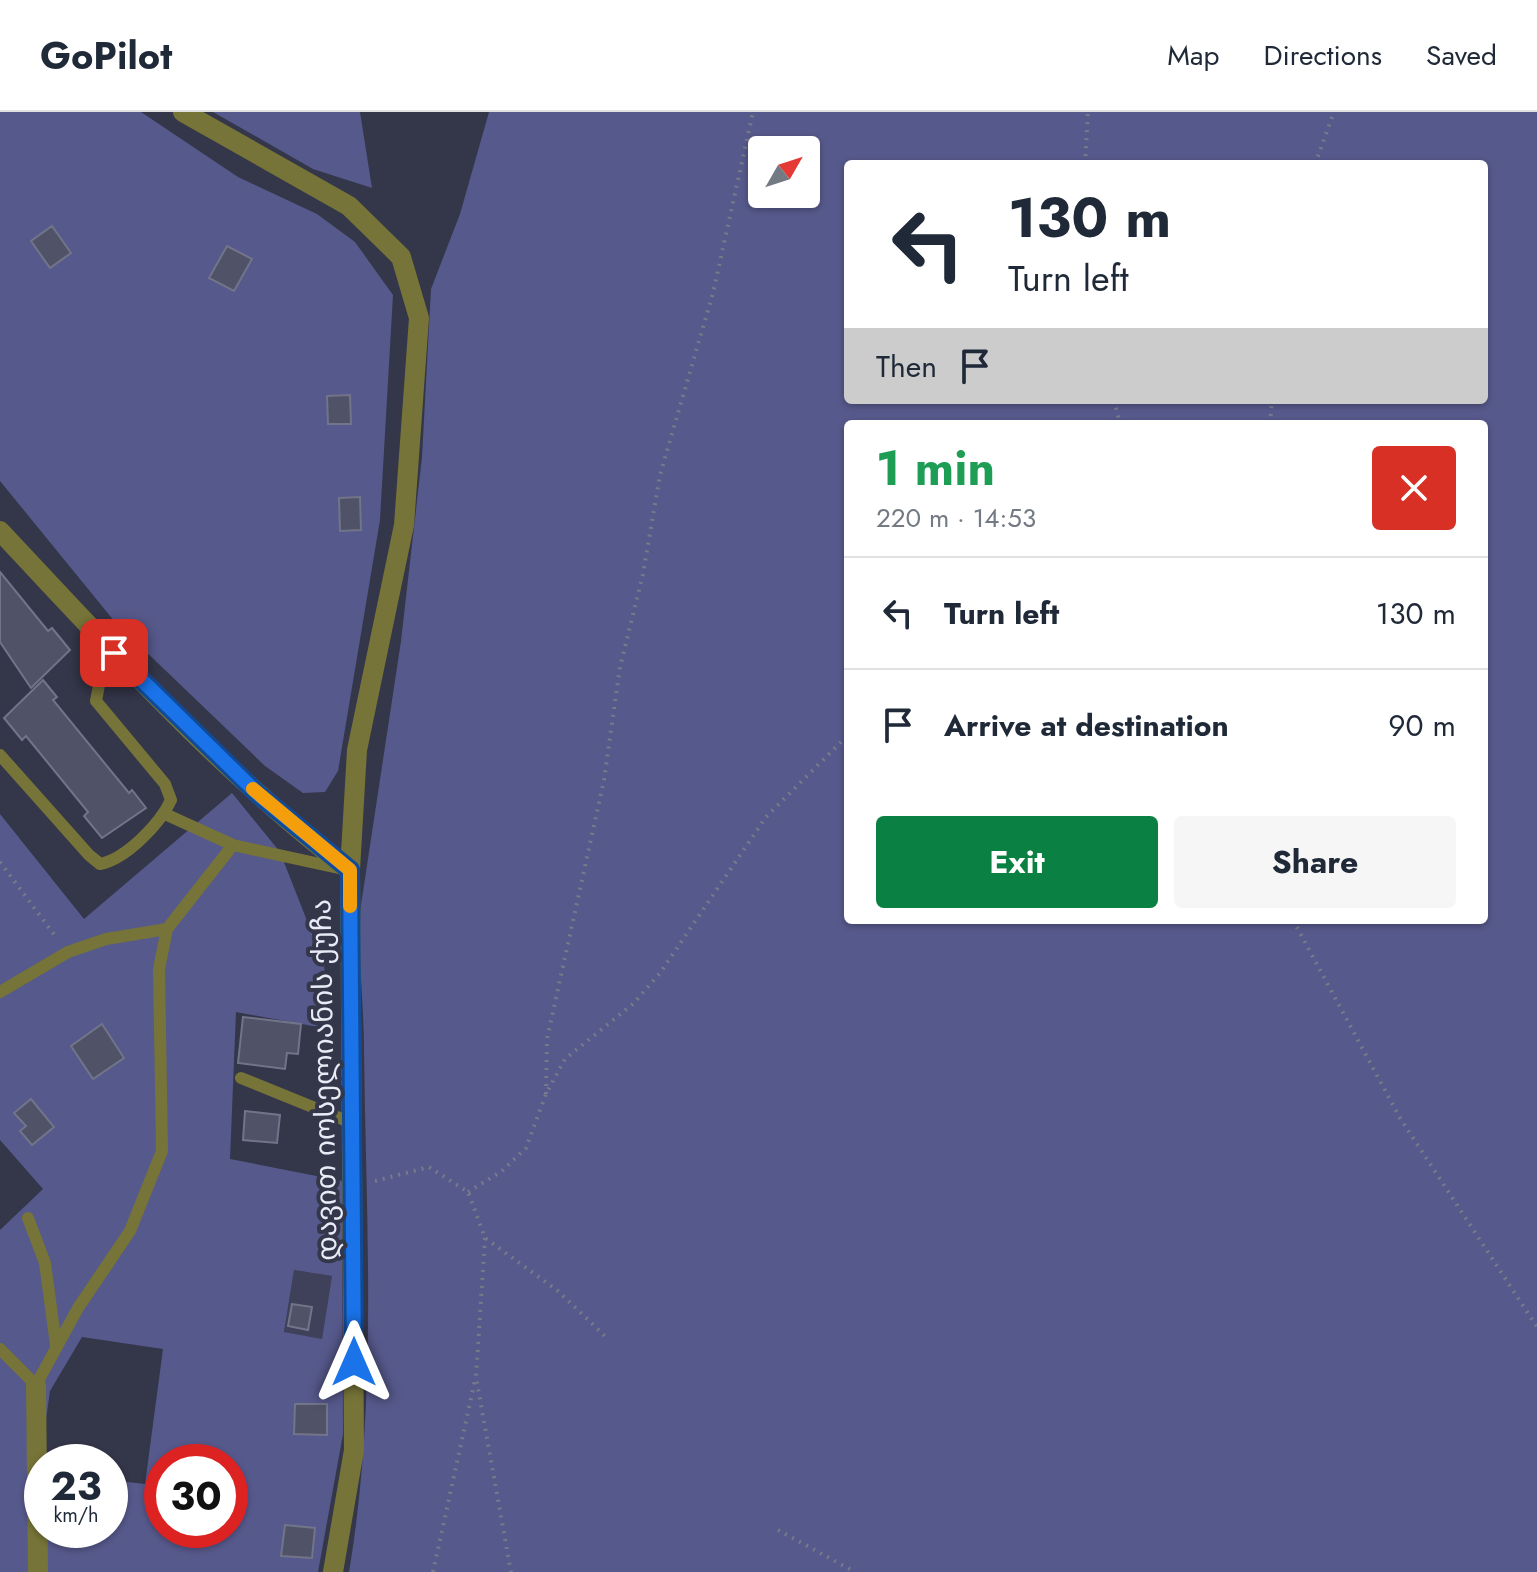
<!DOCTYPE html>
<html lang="en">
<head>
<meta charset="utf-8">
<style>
	:root { --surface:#fff; --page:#f6f6f7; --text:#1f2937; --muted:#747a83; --line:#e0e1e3; --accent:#0b8043 }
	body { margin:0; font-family:Jost,"Noto Sans Georgian",sans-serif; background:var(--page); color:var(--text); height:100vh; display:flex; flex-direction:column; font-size:30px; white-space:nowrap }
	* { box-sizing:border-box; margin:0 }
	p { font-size:26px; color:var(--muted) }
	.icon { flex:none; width:44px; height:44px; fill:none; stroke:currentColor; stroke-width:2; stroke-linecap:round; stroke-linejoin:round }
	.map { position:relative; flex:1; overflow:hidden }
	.side { position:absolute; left:844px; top:308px; width:644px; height:504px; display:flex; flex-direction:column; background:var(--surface); border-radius:8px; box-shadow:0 2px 6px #0004 }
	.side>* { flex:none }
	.top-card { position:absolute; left:844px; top:48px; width:644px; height:244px; border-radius:8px; box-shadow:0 2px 6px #0004; background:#fff; color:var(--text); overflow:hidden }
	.needle { width:52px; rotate:51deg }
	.tools { position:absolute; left:748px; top:24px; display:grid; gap:16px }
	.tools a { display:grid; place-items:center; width:72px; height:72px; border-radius:8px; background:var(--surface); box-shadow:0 2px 6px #0004; font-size:40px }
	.speed { position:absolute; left:24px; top:1332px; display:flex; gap:16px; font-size:40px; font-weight:700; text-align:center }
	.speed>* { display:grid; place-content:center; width:104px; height:104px; border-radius:50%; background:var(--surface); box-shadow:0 2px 6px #0004; line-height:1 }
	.speed small { font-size:20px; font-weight:400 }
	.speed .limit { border:12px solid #d22; background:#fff; color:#111 }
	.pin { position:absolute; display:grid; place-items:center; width:68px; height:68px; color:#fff; margin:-34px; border-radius:16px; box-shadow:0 4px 12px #0006 }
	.me { position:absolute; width:88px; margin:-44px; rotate:0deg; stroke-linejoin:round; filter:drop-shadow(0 0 6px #0008) }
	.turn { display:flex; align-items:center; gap:28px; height:168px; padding:0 32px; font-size:36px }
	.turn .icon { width:104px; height:104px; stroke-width:2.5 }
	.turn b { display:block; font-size:56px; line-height:68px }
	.then { display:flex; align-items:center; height:76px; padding:0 32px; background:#0003; gap:16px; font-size:30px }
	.round { display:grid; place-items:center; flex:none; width:84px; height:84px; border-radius:8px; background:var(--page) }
	.headline { display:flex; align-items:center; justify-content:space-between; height:136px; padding:0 32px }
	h1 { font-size:48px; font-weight:700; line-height:60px; color:#1e9e55 }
	.cta { display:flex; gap:16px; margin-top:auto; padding:16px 32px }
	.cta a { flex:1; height:92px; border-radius:8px; background:var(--accent); color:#fff; font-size:32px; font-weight:700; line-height:92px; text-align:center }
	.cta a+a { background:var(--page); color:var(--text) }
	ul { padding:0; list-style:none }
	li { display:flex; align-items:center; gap:24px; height:112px; padding:0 32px; border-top:2px solid var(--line) }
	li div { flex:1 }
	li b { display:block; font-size:30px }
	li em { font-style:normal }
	header { display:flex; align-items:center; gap:48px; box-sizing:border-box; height:112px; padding:0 40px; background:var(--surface); border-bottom:2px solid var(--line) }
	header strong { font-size:38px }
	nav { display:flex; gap:44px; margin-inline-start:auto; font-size:28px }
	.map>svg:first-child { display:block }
	.built { fill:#3f415a }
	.green { fill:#56598b; fill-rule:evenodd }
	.building { fill:#505367; stroke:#72748a; stroke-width:2 }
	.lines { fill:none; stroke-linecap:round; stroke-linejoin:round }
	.path { stroke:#787a8a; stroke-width:4; stroke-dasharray:2 6; stroke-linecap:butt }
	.lane { stroke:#767438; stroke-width:12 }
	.street { stroke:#767438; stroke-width:20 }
	.route-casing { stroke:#114b97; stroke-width:20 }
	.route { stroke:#1a73e8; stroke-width:14 }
	.slow { stroke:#f59e0b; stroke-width:14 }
	.labels { text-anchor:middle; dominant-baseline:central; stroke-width:8; stroke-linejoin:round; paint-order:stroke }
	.street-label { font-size:28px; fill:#e9ebf7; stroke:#343649 }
</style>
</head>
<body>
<header>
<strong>GoPilot</strong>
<nav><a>Map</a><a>Directions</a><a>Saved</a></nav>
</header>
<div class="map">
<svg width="1537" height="1460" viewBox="0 0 1537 1460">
	<rect width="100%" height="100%" fill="#343649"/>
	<path class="built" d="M 294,1158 L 332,1164 L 322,1227 L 284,1221 Z"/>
	<path class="green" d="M 0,0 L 141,0 L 238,65 L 317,102 L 355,130 L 393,183 L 380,408 L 338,659 L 325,680 L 303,681 L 265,654 L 115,510 L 0,369 Z
		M 213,0 L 360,0 L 372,76 L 313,57 Z
		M 489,0 L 1537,0 L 1537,1460 L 349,1460 C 378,1288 366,1112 364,939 C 364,889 357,842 361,793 L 401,529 L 422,345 L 431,177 L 460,102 ZM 762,38 L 806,38 L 806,82 L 762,82 ZM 848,52 L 1484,52 L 1484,288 L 848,288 ZM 848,312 L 1484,312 L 1484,808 L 848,808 Z
		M 232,681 L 280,740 L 324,852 L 329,917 L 236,900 L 230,1047 L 342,1069 L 343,1322 L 318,1460 L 0,1460 L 0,1118 L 43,1077 L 0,1028 L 0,702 L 84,807 ZM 294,1158 L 332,1164 L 322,1227 L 284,1220 ZM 82,1225 L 163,1237 L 145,1372 L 110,1368 L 110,1418 L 42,1418 L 39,1358 L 50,1279 ZM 162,1350 L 230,1350 L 230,1418 L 162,1418 Z"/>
	<path class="building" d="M 52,114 L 71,141 L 50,156 L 31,129 Z
		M 227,134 L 252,147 L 234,179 L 209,166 Z
		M 350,283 L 351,312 L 328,312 L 327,284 Z
		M 360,385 L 361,418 L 340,419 L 339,386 Z
		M 0,460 L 48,519 L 52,516 L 70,538 L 31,576 L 0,530 Z
		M 43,568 L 57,585 L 53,588 L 129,681 L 132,678 L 146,696 L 102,726 L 84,704 L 88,700 L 26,624 L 22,628 L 4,606 Z
		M 243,905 L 301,912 L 298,942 L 287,941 L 285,957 L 238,951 Z
		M 102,912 L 124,946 L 93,967 L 71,934 Z
		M 31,987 L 54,1015 L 32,1033 L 20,1019 L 26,1014 L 14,1001 Z
		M 245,999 L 280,1003 L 277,1031 L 243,1028 Z
		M 292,1192 L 312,1195 L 308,1218 L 288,1214 Z
		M 295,1292 L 327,1292 L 327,1323 L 294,1322 Z
		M 285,1413 L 315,1416 L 312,1446 L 281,1444 Z"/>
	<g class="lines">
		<path class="path" d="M 1085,52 L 1088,0
			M 1315,52 L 1334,0
			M 1114,288 L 1120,312
			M 1270,312 L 1272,288
			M 0,750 L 56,825
			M 1293,808 L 1400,1006 L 1537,1215
			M 546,982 L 547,927 L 604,668 L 620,555 L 643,462 L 660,363 L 713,181 L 753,0
			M 375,1069 L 429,1055 L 468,1080 L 485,1126 L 558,1179 L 607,1226
			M 468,1080 L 502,1059 L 526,1036 L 546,982 L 565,947 L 634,891 L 660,861 L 766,705 L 848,623
			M 485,1126 L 476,1265 L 511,1460
			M 778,1418 L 855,1460
			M 433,1460 L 475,1268"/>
		<path class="lane" d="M 0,643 L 89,743 L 100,752 C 126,747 160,712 171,688 L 165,672 L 96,589 L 100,568 L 121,548
			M 165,702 L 233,733
			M 0,880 L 68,840 L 106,827 L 167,817 L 233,733 L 343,757
			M 241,966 L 352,1011
			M 28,1106 L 45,1151 L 56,1233
			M 0,1237 L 36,1273 L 78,1196 L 130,1119 L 162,1039 L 159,857 L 167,817"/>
		<path class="street" d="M 183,0 L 349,94 L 401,145 L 419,206 L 404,413 L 357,638 L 350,758 L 354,1338 L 333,1460
			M 0,419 C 111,537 221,660 350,758
			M 36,1273 L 38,1460"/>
	</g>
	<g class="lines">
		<defs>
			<path id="route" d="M 114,541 L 258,682 L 350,758 L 354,1250"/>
		</defs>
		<use href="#route" class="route-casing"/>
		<use href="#route" class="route"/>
		<path class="slow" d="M 253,677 L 350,758 L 350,794"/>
	</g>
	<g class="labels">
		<g class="street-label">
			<text transform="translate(324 968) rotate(-91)">დავით იოსელიანის ქუჩა</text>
		</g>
	</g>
</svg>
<div class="tools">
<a><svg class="needle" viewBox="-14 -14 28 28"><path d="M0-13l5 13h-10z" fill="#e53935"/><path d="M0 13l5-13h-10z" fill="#747a83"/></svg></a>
</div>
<div class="speed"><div>23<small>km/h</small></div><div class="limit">30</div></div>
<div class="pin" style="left:114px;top:541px;background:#d93025"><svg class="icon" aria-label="arrive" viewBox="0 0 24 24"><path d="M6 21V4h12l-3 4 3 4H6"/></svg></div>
<svg class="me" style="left:354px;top:1250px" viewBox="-20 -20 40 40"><path d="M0-17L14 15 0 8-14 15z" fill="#1a73e8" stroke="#fff" stroke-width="4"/></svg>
<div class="top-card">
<div class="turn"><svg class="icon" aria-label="left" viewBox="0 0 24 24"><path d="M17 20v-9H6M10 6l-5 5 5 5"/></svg><div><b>130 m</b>Turn left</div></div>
<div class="then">Then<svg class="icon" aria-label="arrive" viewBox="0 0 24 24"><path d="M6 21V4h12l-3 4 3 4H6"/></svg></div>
</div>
<section class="side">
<div class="headline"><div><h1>1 min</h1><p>220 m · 14:53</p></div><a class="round" style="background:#d93025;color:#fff"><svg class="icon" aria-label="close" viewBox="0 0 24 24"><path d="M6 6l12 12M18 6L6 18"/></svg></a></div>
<ul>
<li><svg class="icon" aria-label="left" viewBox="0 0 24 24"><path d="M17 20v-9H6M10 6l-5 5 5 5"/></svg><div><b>Turn left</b></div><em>130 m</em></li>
<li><svg class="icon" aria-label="arrive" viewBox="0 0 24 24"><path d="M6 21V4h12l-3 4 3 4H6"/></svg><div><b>Arrive at destination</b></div><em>90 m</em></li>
</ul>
<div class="cta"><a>Exit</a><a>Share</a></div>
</section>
</div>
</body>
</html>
